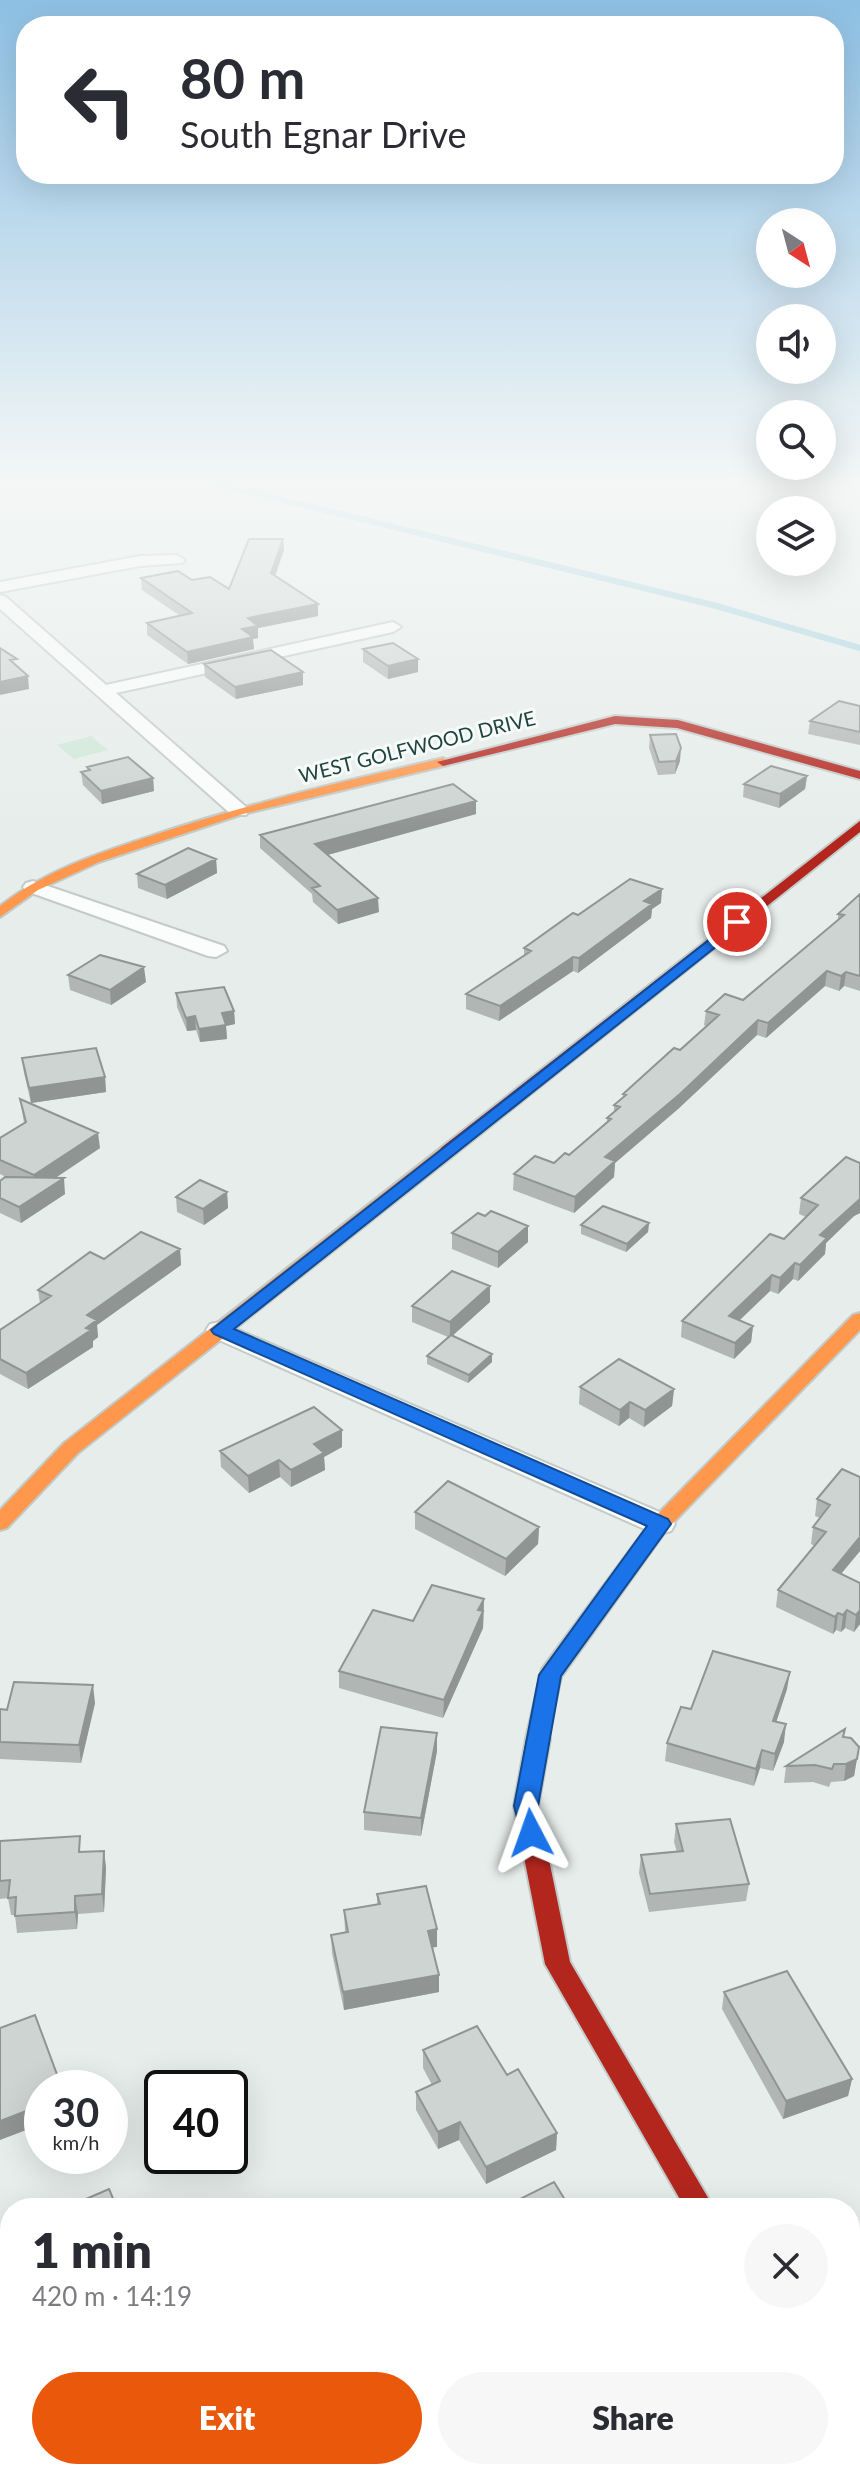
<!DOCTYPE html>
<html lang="en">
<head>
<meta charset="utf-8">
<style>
	:root { --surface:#fff; --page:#f7f7f7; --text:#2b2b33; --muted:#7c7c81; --accent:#ea580c }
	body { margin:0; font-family:Lato,sans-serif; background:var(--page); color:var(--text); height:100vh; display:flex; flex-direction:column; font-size:30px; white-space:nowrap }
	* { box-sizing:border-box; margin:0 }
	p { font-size:26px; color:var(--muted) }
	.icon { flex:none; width:44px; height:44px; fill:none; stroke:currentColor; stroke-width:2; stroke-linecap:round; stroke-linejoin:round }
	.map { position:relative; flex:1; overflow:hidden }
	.details { position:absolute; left:0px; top:2198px; width:860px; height:282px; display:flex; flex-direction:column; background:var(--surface); border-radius:32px 32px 0 0; box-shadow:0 8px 32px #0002 }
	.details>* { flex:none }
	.hud { position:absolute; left:16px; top:16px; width:828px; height:168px; border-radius:32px; box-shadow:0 8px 32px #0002; background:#fff; color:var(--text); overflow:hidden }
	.needle { width:52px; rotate:144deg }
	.fabs { position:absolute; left:756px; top:208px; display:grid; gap:16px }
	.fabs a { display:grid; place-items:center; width:80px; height:80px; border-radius:50%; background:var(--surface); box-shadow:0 8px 32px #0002; font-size:40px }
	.speed { position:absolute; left:24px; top:2070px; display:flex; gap:16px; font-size:40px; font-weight:700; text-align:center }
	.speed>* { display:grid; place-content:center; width:104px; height:104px; border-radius:50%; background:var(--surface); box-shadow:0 8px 32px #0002; line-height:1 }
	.speed small { font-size:20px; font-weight:400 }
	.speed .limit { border:4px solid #111; border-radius:12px; background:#fff; color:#111 }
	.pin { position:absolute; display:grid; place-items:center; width:68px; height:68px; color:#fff; margin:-34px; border:4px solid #fff; border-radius:50%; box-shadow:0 2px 8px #0007 }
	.me { position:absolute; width:88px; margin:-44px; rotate:356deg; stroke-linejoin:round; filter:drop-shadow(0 0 6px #0008) }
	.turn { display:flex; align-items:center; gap:28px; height:168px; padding:0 32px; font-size:36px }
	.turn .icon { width:104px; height:104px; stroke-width:2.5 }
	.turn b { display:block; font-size:56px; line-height:68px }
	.round { display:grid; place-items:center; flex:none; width:84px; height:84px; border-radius:42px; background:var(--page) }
	.headline { display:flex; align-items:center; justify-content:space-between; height:136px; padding:0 32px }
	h1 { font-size:48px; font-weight:800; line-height:60px }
	.button { display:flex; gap:16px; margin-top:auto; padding:16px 32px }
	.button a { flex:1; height:92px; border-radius:48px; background:var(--accent); color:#fff; font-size:32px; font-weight:800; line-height:92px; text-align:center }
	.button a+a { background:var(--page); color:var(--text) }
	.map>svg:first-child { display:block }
	.green { fill:#cfe7d8 }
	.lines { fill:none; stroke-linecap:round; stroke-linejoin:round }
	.stream { stroke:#a4d2de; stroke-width:6 }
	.street-casing { stroke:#c4cac8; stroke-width:4 }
	.slow-casing { stroke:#c2cbc8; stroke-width:4 }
	.jam-casing { stroke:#c2cbc8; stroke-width:4 }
	.street { fill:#fbfcfc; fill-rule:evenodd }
	.slow { fill:#ff974d; fill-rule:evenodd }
	.jam { fill:#b3261e; fill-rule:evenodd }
	.wall { fill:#b1b6b5 }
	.shaded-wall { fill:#909493 }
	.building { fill:#ced4d2; stroke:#909493; stroke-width:2 }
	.route { fill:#1a73e8; stroke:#114b97; stroke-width:2 }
	.labels { text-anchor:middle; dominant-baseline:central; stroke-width:6; stroke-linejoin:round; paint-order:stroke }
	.far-street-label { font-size:20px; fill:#21443d; stroke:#f6fbf9 }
</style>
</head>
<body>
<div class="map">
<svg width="860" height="2479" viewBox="0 0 860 2479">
	<rect width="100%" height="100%" fill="#e7edeb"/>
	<path class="green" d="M 91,736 L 108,750 L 74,759 L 57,745 Z"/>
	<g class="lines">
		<path class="stream" d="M 206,481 L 713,605 L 860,648"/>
		<defs>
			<path id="street" d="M 177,555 L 185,560 L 182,563 L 140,566 L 0,592 L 0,582 L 140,556 Z
				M 0,595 L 6,597 L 106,685 L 393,622 L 401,627 L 393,632 L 116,693 L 246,807 L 249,811 L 246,815 L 232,815 L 0,609 Z
				M 33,881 L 224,946 L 227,951 L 216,957 L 208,956 L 26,891 L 23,887 L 26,883 Z
				M 220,1322 L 671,1517 L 675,1524 L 671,1531 L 660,1534 L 649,1531 L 210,1336 L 206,1330 L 210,1324 Z
				M 850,2421 L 860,2425 L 860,2478 L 843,2470 L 850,2470 Z"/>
			<path id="slow" d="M 443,758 L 449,762 L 448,765 L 243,814 L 99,862 L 38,890 L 0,917 L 0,906 C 46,870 99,853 154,835 C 249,803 346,781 443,758 Z
				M 448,1146 L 457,1151 L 454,1155 L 78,1453 L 7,1528 L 0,1530 L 0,1510 L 64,1443 L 442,1147 Z
				M 860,1313 L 860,1330 L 667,1529 L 561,1677 L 546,1745 L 538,1748 L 530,1745 L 526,1739 L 542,1669 L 653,1519 L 853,1315 Z"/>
			<path id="jam" d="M 615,716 L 678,720 L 860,771 L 860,779 L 677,728 L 615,724 L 443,766 L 437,762 Z
				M 860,821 L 860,832 L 454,1155 L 442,1155 L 439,1151 L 442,1147 Z
				M 538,1730 L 546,1733 L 550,1739 L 538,1806 L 570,1962 L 714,2208 L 685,2208 L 545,1964 L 514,1806 L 526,1739 L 530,1733 Z"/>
		</defs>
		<use href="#street" class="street-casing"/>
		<use href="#slow" class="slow-casing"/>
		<use href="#jam" class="jam-casing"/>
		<use href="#street" class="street"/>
		<use href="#slow" class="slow"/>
		<use href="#jam" class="jam"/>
	</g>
	<path class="wall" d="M 284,550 L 275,575 L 318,616 L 258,628 L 258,638 L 253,639 L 254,649 L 188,664 L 147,635 L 147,623 L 179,615 L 142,590 L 141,578 L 192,580 L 229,589 Z
		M 363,649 L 418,672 L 388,679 L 363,662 Z
		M 204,664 L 303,685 L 236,699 L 205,677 Z
		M 860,706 L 860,745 L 808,734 L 810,721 Z
		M 650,735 L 680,761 L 675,774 L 658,775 L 649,748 Z
		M 87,767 L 153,778 L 154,791 L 102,804 L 83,785 L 81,772 L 88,771 Z
		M 807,776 L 805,789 L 779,808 L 743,797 L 744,784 Z
		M 476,801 L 476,814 L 328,855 L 379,912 L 338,924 L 313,902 L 312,894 L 260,848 L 260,835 Z
		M 216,859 L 217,873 L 167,899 L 138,888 L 137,874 Z
		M 860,894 L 860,991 L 844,986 L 839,991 L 825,986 L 766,1038 L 757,1035 L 678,1109 L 615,1163 L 614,1177 L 574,1213 L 513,1190 L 514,1174 L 554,1163 L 569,1155 L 607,1122 L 607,1118 L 614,1113 L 614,1105 L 623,1098 L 623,1094 L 680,1050 L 706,1026 L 704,1025 L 706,1011 L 743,1000 L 838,920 L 838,914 Z
		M 661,903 L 652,909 L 651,918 L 578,973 L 573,971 L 499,1021 L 466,1009 L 466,994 L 524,956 L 524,948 L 578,915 Z
		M 68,975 L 146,982 L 111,1005 L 70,990 Z
		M 176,993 L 234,1011 L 235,1024 L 226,1026 L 227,1039 L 200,1042 L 196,1030 L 187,1031 L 177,1007 Z
		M 22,1058 L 105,1077 L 106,1092 L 31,1103 L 24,1073 Z
		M 20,1099 L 100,1148 L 55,1178 L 65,1194 L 21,1223 L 0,1213 L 0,1181 L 6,1177 L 0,1174 L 0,1138 L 24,1123 Z
		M 860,1163 L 860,1213 L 854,1216 L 826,1243 L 825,1254 L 798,1281 L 793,1279 L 778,1294 L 770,1291 L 740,1320 L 753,1326 L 751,1342 L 734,1359 L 681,1337 L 682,1321 L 784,1239 L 806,1217 L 799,1214 L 801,1198 Z
		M 227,1192 L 228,1208 L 204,1225 L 177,1212 L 176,1197 Z
		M 485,1216 L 528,1226 L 528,1242 L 498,1268 L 452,1249 L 452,1233 Z
		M 649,1223 L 648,1232 L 626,1252 L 581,1234 L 581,1225 Z
		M 180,1249 L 181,1265 L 97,1325 L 98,1337 L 93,1341 L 93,1347 L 28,1389 L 0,1374 L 0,1330 L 40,1304 L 38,1290 L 104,1259 Z
		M 490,1302 L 452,1336 L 492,1354 L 492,1362 L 468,1383 L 427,1364 L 427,1356 L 448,1337 L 412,1322 L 412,1306 Z
		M 580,1387 L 674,1389 L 672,1406 L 644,1427 L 629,1418 L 619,1426 L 579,1404 Z
		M 342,1430 L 342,1447 L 324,1457 L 325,1470 L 291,1487 L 280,1477 L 249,1493 L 221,1467 L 220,1451 Z
		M 860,1477 L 860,1551 L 841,1574 L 860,1583 L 860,1624 L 854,1632 L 845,1628 L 841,1632 L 836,1630 L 833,1634 L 776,1607 L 778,1590 L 815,1546 L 811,1544 L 813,1527 L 820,1518 L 815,1516 L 817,1499 Z
		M 415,1512 L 539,1527 L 538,1544 L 505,1576 L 415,1529 Z
		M 484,1599 L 483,1628 L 443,1718 L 339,1688 L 339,1671 L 413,1621 Z
		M 787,1689 L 776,1722 L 784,1742 L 773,1771 L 760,1768 L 754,1786 L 665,1761 L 667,1743 L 691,1709 Z
		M 95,1703 L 81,1763 L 0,1759 L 0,1709 Z
		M 437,1733 L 437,1751 L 421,1836 L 364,1830 L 364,1812 Z
		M 844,1737 L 859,1747 L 854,1776 L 844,1781 L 831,1782 L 829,1787 L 813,1782 L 784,1783 L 786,1766 Z
		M 676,1824 L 749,1884 L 746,1901 L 649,1912 L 639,1873 L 641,1855 L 677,1852 L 674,1842 Z
		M 0,1841 L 82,1852 L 104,1851 L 106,1868 L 104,1912 L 78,1914 L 77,1929 L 17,1933 L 15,1915 L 11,1915 L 8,1898 L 0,1899 Z
		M 377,1894 L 437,1947 L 433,1947 L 439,1992 L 344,2010 L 332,1953 L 331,1935 L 345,1932 L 344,1910 L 377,1904 Z
		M 724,1992 L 852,2079 L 848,2096 L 783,2119 L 722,2009 Z
		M 423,2050 L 507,2075 L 557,2133 L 556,2150 L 486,2184 L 459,2140 L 438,2149 L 416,2110 L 416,2092 L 432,2085 L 423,2068 Z
		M 92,2470 L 233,2470 L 236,2479 L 95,2479 Z
		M 623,2470 L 756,2470 L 760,2477 L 760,2479 L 627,2479 L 623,2472 Z"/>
	<path class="shaded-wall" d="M 283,539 L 284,550 L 272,585 L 271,573 Z
		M 318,604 L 318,616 L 258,628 L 258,638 L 253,639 L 254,649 L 188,664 L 187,652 L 242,629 L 248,618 Z
		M 418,659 L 418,672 L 388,679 L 388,666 Z
		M 303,672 L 303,685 L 236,699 L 235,687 Z
		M 28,676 L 29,689 L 0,695 L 0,682 Z
		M 681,748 L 680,761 L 675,774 L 676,761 Z
		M 807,776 L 805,789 L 779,808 L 780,794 Z
		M 153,778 L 154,791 L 102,804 L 101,791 Z
		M 476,801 L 476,814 L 316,858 L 315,844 Z
		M 216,859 L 217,873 L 167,899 L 165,885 Z
		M 662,889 L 661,903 L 652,909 L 651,918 L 578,973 L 579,958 L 644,901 Z
		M 378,898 L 379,912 L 338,924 L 337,910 Z
		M 573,957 L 573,971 L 499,1021 L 500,1006 Z
		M 144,967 L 146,982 L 111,1005 L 110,990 Z
		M 827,971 L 825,986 L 766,1038 L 768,1023 Z
		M 846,972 L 844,986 L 839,991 L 841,976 Z
		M 234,1011 L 235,1024 L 226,1026 L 227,1039 L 200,1042 L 199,1029 L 222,1013 Z
		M 195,1016 L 196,1030 L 187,1031 L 186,1018 Z
		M 758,1020 L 757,1035 L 678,1109 L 615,1163 L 614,1177 L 574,1213 L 575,1197 L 605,1157 Z
		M 105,1077 L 106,1092 L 31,1103 L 29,1088 Z
		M 98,1133 L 100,1148 L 36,1191 L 34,1175 Z
		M 64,1178 L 65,1194 L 21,1223 L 19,1207 Z
		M 227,1192 L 228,1208 L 204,1225 L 203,1209 Z
		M 860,1199 L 860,1213 L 854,1216 L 826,1243 L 825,1254 L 798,1281 L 800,1265 L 820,1235 Z
		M 649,1223 L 648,1232 L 626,1252 L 627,1244 Z
		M 528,1226 L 528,1242 L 498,1268 L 498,1252 Z
		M 180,1249 L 181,1265 L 97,1325 L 98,1337 L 93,1341 L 93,1347 L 28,1389 L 26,1373 L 87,1315 Z
		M 795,1263 L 793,1279 L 778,1294 L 780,1278 Z
		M 772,1275 L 770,1291 L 727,1332 L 729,1316 Z
		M 490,1286 L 490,1302 L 450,1338 L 450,1322 Z
		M 753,1326 L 751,1342 L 734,1359 L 735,1343 Z
		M 492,1354 L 492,1362 L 468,1383 L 469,1375 Z
		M 674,1389 L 672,1406 L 644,1427 L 645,1410 Z
		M 630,1402 L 629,1418 L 619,1426 L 620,1410 Z
		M 342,1430 L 342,1447 L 324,1457 L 325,1470 L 291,1487 L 291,1470 L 314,1444 Z
		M 279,1460 L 280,1477 L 249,1493 L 248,1476 Z
		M 539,1527 L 538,1544 L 505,1576 L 506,1559 Z
		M 860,1537 L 860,1551 L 830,1587 L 833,1570 Z
		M 484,1599 L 483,1628 L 443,1718 L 444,1700 L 478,1610 Z
		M 847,1610 L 845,1628 L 841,1632 L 843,1615 Z
		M 860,1610 L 860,1624 L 854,1632 L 856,1615 Z
		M 838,1613 L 836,1630 L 833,1634 L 835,1617 Z
		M 790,1672 L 787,1689 L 771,1738 L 773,1721 Z
		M 93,1685 L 95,1703 L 81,1763 L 79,1745 Z
		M 786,1724 L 784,1742 L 773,1771 L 775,1754 Z
		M 437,1733 L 437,1751 L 421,1836 L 421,1818 Z
		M 859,1747 L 854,1776 L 844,1781 L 846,1764 Z
		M 762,1750 L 760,1768 L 754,1786 L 756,1769 Z
		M 104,1851 L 106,1868 L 104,1912 L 102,1894 Z
		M 75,1896 L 78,1914 L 77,1929 L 75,1912 Z
		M 437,1929 L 437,1947 L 428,1948 L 428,1931 Z
		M 439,1975 L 439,1992 L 344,2010 L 343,1992 Z
		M 852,2079 L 848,2096 L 783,2119 L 786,2101 Z
		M 42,2105 L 42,2124 L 0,2140 L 0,2121 Z
		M 460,2122 L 459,2140 L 438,2149 L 438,2132 Z
		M 557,2133 L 556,2150 L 486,2184 L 486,2167 Z"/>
	<path class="building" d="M 249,539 L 283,539 L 271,573 L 318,604 L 248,618 L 258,626 L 242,629 L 253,637 L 187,652 L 147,623 L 192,613 L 141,578 L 178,571 L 192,580 L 210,577 L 229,589 Z
		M 393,643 L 418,659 L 388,666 L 363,649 Z
		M 0,648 L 17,659 L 10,660 L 28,676 L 0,682 Z
		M 271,650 L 303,672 L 235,687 L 204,664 Z
		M 839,701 L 860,706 L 860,732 L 810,721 Z
		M 676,734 L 681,748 L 676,761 L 659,762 L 650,735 Z
		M 128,757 L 153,778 L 101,791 L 81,772 L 90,770 L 87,767 Z
		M 771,766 L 807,776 L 780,794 L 744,784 Z
		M 453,784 L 476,801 L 315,844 L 378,898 L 337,910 L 312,888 L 320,886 L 260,835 Z
		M 188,848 L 216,859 L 165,885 L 137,874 Z
		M 630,879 L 662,889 L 644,901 L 652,904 L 579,958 L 573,957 L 500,1006 L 466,994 L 531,951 L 524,948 L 573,913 L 578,915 Z
		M 860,894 L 860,976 L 846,972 L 841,976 L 827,971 L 768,1023 L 758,1020 L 680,1094 L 605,1157 L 615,1161 L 575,1197 L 514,1174 L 535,1156 L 554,1163 L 565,1153 L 569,1155 L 611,1119 L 607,1118 L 620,1107 L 614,1105 L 626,1095 L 623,1094 L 674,1048 L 680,1050 L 719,1015 L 706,1011 L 725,994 L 743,1000 L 844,915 L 838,914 Z
		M 100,955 L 144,967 L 110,990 L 68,975 Z
		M 224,987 L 234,1011 L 222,1013 L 226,1025 L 199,1029 L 195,1016 L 186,1018 L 176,993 Z
		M 96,1048 L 105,1077 L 29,1088 L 22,1058 Z
		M 20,1099 L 98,1133 L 34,1175 L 0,1160 L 0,1138 L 26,1122 Z
		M 846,1157 L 860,1163 L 860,1199 L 820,1235 L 827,1238 L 800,1265 L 795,1263 L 780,1278 L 772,1275 L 729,1316 L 753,1326 L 735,1343 L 682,1321 L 770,1234 L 784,1239 L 818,1205 L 801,1198 Z
		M 5,1177 L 64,1178 L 19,1207 L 0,1198 L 0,1181 Z
		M 200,1180 L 227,1192 L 203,1209 L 176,1197 Z
		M 603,1206 L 649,1223 L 627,1244 L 581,1225 Z
		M 491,1211 L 528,1226 L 498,1252 L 452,1233 L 478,1213 L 485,1216 Z
		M 141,1232 L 180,1249 L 87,1315 L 97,1320 L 86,1328 L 91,1330 L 26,1373 L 0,1359 L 0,1330 L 51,1296 L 38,1290 L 90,1252 L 104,1259 Z
		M 452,1271 L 490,1286 L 450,1322 L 412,1306 Z
		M 451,1335 L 492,1354 L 469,1375 L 427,1356 Z
		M 619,1359 L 674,1389 L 645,1410 L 630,1402 L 620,1410 L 580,1387 Z
		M 314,1407 L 342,1430 L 314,1444 L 324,1453 L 291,1470 L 279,1460 L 248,1476 L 220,1451 Z
		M 842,1469 L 860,1477 L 860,1537 L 833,1570 L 860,1583 L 860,1610 L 856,1615 L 847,1610 L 843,1615 L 838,1613 L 835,1617 L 778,1590 L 826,1532 L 813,1527 L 830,1505 L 817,1499 Z
		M 448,1481 L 539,1527 L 506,1559 L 415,1512 Z
		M 432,1585 L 484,1599 L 478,1610 L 483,1611 L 444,1700 L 339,1671 L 373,1610 L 413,1621 Z
		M 713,1651 L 790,1672 L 773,1721 L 786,1724 L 775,1754 L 762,1750 L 756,1769 L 667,1743 L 681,1707 L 691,1709 Z
		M 14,1682 L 93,1685 L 79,1745 L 0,1742 L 0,1709 L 7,1710 Z
		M 381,1727 L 437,1733 L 421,1818 L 364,1812 Z
		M 845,1729 L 843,1737 L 851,1738 L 859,1747 L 857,1759 L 846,1764 L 834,1764 L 832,1769 L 815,1765 L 786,1766 Z
		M 730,1819 L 749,1884 L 650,1894 L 641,1855 L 683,1851 L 676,1824 Z
		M 80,1836 L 79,1852 L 104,1851 L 102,1894 L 75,1896 L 75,1912 L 15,1916 L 16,1897 L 8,1898 L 10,1880 L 0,1881 L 0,1841 Z
		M 426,1886 L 437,1929 L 428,1931 L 439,1975 L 343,1992 L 331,1935 L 348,1932 L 344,1910 L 380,1904 L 377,1894 Z
		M 787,1971 L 852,2079 L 786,2101 L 724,1992 Z
		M 35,2015 L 62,2088 L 42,2088 L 42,2105 L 0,2121 L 0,2028 Z
		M 477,2026 L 507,2075 L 518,2069 L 557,2133 L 486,2167 L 460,2122 L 438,2132 L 416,2092 L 440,2081 L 423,2050 Z
		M 554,2182 L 570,2208 L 502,2208 Z
		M 109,2189 L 117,2208 L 65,2208 Z
		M 95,2470 L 233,2470 L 236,2479 L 119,2479 L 118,2477 L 113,2479 L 99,2479 Z
		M 633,2470 L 756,2470 L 760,2477 L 757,2479 L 638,2479 Z"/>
	<linearGradient id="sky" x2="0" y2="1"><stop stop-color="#8dc0e4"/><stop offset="0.58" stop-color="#f4f7f6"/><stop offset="1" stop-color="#f4f7f6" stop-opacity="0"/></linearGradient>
	<rect width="860" height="828" fill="url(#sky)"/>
	<path class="route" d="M 737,918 L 744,922 L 742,926 L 234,1329 L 668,1519 L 671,1524 L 561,1676 L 538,1806 L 543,1833 L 540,1840 L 531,1842 L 523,1840 L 514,1806 L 539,1675 L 647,1526 L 214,1334 L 211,1330 Z"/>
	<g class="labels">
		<g class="far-street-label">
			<text transform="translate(417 746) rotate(-14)">WEST GOLFWOOD DRIVE</text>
		</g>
	</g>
</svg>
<div class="fabs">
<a><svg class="needle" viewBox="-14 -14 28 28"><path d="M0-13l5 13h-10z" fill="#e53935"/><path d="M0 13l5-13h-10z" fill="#7c7c81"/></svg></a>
<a><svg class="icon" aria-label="sound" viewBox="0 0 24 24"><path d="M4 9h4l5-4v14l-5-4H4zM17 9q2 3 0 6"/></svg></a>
<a><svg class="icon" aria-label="search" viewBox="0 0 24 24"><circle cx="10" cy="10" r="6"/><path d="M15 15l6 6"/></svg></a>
<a><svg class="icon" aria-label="layers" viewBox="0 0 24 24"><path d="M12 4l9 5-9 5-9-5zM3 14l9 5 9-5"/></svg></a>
</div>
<div class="speed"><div>30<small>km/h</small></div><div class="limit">40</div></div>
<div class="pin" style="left:737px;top:922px;background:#d93025"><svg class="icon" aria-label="arrive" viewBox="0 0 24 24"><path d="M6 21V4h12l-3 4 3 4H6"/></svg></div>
<svg class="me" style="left:531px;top:1833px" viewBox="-20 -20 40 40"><path d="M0-17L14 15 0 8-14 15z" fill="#1a73e8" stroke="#fff" stroke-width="4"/></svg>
<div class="hud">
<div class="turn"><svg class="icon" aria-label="left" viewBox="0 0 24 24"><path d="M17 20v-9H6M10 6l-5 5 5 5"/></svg><div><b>80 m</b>South Egnar Drive</div></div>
</div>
<section class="details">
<div class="headline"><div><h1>1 min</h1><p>420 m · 14:19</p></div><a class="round"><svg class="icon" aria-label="close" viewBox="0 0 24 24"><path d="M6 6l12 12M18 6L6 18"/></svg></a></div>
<div class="button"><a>Exit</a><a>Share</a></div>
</section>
</div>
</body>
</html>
